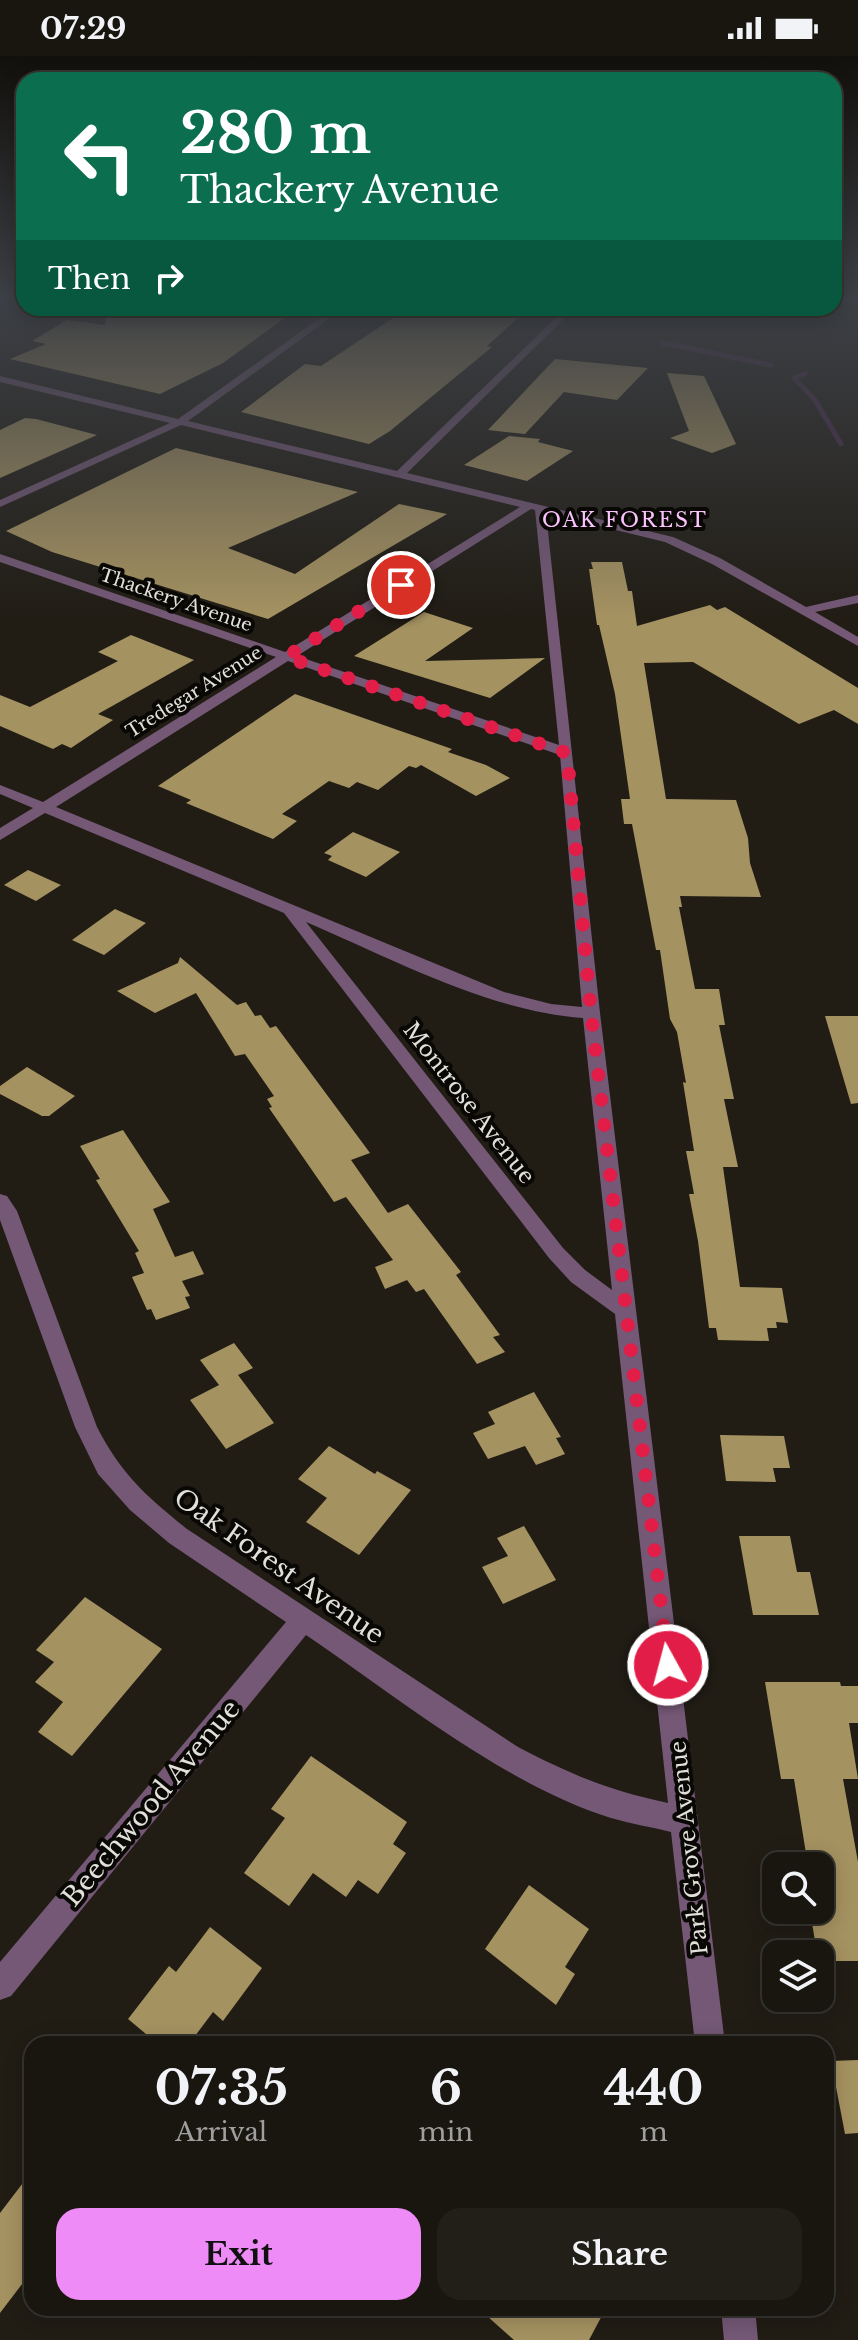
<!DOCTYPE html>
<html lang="en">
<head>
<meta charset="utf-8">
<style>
	:root { --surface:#191610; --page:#221f19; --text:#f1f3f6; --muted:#9f9f9f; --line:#373530; --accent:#ef8bf6 }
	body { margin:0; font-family:"Libre Baskerville",serif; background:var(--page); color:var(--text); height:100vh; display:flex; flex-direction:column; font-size:30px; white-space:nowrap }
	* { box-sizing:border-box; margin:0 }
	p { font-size:26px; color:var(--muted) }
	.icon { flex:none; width:44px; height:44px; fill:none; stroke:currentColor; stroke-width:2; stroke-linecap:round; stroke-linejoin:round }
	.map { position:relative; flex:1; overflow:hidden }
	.side { position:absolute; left:24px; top:1980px; width:810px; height:280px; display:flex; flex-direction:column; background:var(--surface); border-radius:24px; box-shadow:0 4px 20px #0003,0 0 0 2px var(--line) }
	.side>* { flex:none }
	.banner { position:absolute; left:16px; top:16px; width:826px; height:244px; border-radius:24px; box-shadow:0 4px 20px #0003,0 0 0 2px var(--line); background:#0b6e4f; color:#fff; overflow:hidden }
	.fabs { position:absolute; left:762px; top:1796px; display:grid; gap:16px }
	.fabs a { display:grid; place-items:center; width:72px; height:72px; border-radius:16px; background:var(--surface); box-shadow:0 4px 20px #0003,0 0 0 2px var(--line); font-size:40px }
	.pin { position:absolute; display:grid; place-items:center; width:68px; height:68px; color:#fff; margin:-34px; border:4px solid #fff; border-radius:50%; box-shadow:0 2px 8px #0007 }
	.me { position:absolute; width:88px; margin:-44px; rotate:353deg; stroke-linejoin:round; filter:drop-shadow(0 0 6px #0008) }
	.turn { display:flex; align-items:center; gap:28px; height:168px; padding:0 32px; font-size:36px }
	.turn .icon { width:104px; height:104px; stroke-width:2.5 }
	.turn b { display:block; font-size:56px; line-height:68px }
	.then { display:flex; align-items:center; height:76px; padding:0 32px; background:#0003; gap:16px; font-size:30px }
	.eta { display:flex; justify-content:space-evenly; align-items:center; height:136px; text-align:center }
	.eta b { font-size:48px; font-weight:700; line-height:56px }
	.cta { display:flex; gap:16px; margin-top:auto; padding:16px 32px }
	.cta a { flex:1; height:92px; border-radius:24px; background:var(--accent); color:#111; font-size:32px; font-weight:700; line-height:92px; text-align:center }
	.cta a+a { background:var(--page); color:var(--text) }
	.status { display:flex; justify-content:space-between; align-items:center; height:56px; padding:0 40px; background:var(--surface); direction:ltr }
	.status svg { height:22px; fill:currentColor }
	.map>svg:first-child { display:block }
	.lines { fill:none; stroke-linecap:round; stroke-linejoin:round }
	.stream { stroke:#492a4b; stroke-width:5 }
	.building { fill:#a59261 }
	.minor { fill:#745876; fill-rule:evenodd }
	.route { stroke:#e11d48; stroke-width:14; stroke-dasharray:0 25.2 }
	.labels { text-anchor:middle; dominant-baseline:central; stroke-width:8; stroke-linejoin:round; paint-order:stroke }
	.far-street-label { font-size:18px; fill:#e2e0da; stroke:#090805 }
	.far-neighbourhood-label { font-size:20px; letter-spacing:2px; fill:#fbc3fe; stroke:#090805 }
	.street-label { font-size:22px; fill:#e2e0da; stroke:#090805 }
	.near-street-label { font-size:26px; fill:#e2e0da; stroke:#090805 }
</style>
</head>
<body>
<div class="status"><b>07:29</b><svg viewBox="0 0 49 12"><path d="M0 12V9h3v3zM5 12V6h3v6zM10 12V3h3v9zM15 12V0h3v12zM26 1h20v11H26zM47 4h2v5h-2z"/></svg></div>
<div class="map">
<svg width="858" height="2284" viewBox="0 0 858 2284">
	<rect width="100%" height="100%" fill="#211d15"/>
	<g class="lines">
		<path class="stream" d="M 663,287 L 771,309
			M 805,318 L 794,322 L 815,344 L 841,388"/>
	</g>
	<path class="building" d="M 106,252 L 222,252 L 286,261 L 223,307 L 160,338 L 10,303 L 46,288 L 32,285 L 67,264 L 105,269 Z
		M 408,252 L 529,252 L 487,290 L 492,291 L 390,375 L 369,388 L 241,356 L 305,308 L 321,310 Z
		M 555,303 L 648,312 L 617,344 L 564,336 L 525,378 L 488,374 Z
		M 667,317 L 704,320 L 736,388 L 712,397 L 670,382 L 689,375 Z
		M 25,362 L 36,363 L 97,379 L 0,422 L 0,374 Z
		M 509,380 L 540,383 L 538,386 L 573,395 L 527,425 L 464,409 Z
		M 176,392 L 358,436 L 228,492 L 295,518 L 399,448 L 447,458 L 268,563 L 52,496 L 6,475 Z
		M 591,506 L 622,506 L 628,535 L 632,535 L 637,570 L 710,549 L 717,554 L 725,551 L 858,632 L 858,668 L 834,654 L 799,668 L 693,606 L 644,607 L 666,743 L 736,744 L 748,782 L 750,807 L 761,841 L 680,840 L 682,851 L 679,851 L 695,933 L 719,933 L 725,969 L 719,969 L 734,1043 L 724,1043 L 738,1111 L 723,1111 L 740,1231 L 782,1232 L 788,1267 L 776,1266 L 777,1272 L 767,1272 L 769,1285 L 718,1284 L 716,1272 L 709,1272 L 698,1185 L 689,1138 L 694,1138 L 686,1095 L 694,1095 L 683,1026 L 686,1027 L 677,976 L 670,963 L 660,894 L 656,894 L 632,768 L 624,768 L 621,743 L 630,743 L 615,638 L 599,569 L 597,569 L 589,513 L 593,513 Z
		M 424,556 L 473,572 L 425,605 L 545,602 L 490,642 L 354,600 Z
		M 131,579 L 194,604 L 98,658 L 113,664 L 71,692 L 62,688 L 53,693 L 0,670 L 0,639 L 30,651 L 118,605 L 98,596 Z
		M 295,638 L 452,693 L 448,696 L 486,709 L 510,722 L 476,740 L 421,709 L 416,712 L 409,710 L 378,734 L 357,726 L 349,732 L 329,725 L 282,758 L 297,765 L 273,783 L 186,747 L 191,744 L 158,730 Z
		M 353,776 L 400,796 L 366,821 L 328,804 L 332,800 L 324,797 Z
		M 28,814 L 61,829 L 36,845 L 4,829 Z
		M 115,853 L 146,867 L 104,899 L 72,884 Z
		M 180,901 L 237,949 L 246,946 L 255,960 L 261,959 L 270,972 L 276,970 L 370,1097 L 351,1104 L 388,1157 L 408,1148 L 461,1216 L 456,1219 L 500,1279 L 493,1281 L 505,1296 L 477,1308 L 424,1233 L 416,1236 L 407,1224 L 385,1233 L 375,1211 L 393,1204 L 346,1141 L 334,1146 L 269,1052 L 272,1051 L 267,1043 L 274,1040 L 245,998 L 235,1000 L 196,937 L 155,957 L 117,935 L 178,907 Z
		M 825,960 L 858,960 L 858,1047 L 851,1048 Z
		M 27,1011 L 75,1040 L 49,1060 L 42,1060 L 0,1038 L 0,1030 Z
		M 123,1074 L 170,1146 L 153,1153 L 175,1201 L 193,1195 L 204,1218 L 182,1225 L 190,1240 L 185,1241 L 190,1252 L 156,1264 L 151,1253 L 147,1254 L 132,1221 L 144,1217 L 135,1197 L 139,1195 L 96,1124 L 100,1123 L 80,1090 Z
		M 234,1287 L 253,1312 L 238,1319 L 274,1367 L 226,1393 L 190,1344 L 219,1329 L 200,1304 Z
		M 534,1336 L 561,1381 L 556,1382 L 565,1398 L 536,1409 L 525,1390 L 488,1403 L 473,1377 L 495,1368 L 488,1356 Z
		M 720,1379 L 784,1380 L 790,1412 L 773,1412 L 776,1426 L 726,1425 Z
		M 329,1390 L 375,1418 L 377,1415 L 411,1434 L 359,1499 L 306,1466 L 327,1442 L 298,1423 Z
		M 524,1470 L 556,1524 L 503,1548 L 482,1511 L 508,1500 L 497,1482 Z
		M 739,1480 L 790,1480 L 797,1516 L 810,1516 L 819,1559 L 753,1559 Z
		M 85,1541 L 162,1593 L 72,1700 L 38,1676 L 63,1646 L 35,1626 L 54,1606 L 36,1594 Z
		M 765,1626 L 840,1626 L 841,1630 L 858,1630 L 858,1667 L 849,1667 L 858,1723 L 843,1723 L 858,1806 L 858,1905 L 820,1905 L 820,1898 L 817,1898 L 810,1854 L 820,1854 L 820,1810 L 808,1810 L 794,1723 L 781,1723 Z
		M 311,1700 L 407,1766 L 393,1788 L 406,1797 L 378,1838 L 358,1824 L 346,1841 L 313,1817 L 289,1850 L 244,1817 L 285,1762 L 271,1753 Z
		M 529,1829 L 589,1873 L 565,1911 L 575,1918 L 556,1949 L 485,1893 Z
		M 210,1871 L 262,1912 L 223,1965 L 213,1956 L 189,1988 L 158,1988 L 128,1963 L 169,1910 L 176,1916 Z
		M 858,2004 L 858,2077 L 845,2078 L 831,2005 Z
		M 32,2115 L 32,2215 L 0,2257 L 0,2157 Z
		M 478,2252 L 606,2252 L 589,2284 L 514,2284 Z"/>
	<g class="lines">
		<path class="minor" d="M 834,242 L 858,242 L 858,248 L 834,247 Z
			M 334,252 L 344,252 L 188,365 L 397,415 L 566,252 L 575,252 L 407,417 L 673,481 L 720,502 L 806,551 L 858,539 L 858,547 L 815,556 L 858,581 L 858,590 L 712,508 L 665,486 L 546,457 L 600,957 L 725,1988 L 695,1988 L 671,1776 C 652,1771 631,1768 611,1762 C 507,1730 397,1641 306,1579 L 11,1940 L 0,1944 L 0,1906 L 286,1566 L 169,1487 L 130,1454 L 98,1418 L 75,1371 L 0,1164 L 0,1138 L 7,1140 L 17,1155 L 97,1371 C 121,1418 146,1440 187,1473 L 518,1691 C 572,1719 608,1734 668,1747 L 615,1258 L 571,1226 L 549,1202 L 284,857 L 45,757 L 0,784 L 0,772 L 33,752 L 0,738 L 0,729 L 43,746 L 276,601 L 0,506 L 0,498 L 285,596 L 520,451 L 181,369 L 0,451 L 0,444 L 170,367 L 0,326 L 0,320 L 178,363 ZM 531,453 L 535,454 L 559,689 L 297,600 ZM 288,605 L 560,699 L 582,951 L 551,948 L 504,936 L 56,751 ZM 306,866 C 393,903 488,955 583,962 L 612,1234 L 585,1214 L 563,1192 Z
			M 721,2252 L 755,2252 L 758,2284 L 724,2284 Z"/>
	</g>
	<linearGradient id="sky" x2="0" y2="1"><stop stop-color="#12100c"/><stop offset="0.43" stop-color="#3d4046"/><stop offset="1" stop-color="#3d4046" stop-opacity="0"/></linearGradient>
	<rect width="858" height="562" fill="url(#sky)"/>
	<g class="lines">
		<path class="route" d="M 401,529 L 286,601 L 567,697 L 591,957 L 668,1609"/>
	</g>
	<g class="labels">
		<g class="far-street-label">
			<text transform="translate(176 544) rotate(19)">Thackery Avenue</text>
			<text transform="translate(194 636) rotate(-32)">Tredegar Avenue</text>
		</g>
		<g class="far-neighbourhood-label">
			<text x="625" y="464">OAK FOREST</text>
		</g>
		<g class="street-label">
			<text transform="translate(469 1047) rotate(52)">Montrose Avenue</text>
			<text transform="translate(689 1792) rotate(-96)">Park Grove Avenue</text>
		</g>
		<g class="near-street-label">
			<text transform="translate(279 1510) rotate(35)">Oak Forest Avenue</text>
			<text transform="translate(151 1747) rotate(-50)">Beechwood Avenue</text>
		</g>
	</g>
</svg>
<div class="fabs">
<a><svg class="icon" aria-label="search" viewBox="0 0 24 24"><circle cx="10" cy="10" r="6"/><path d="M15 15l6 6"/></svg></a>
<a><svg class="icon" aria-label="layers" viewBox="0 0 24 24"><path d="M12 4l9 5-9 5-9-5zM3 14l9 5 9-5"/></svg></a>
</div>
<div class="pin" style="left:401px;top:529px;background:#d93025"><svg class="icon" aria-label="arrive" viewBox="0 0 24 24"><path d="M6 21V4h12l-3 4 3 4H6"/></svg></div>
<svg class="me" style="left:668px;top:1609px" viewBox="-20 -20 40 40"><circle r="17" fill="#e11d48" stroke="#fff" stroke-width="3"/><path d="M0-11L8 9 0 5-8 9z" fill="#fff"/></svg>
<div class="banner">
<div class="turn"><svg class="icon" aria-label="left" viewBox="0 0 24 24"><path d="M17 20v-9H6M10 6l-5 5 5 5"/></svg><div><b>280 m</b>Thackery Avenue</div></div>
<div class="then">Then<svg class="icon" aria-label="right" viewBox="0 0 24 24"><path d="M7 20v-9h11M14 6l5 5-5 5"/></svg></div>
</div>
<section class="side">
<div class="eta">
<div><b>07:35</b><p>Arrival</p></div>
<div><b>6</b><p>min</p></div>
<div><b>440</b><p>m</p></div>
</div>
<div class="cta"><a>Exit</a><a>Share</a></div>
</section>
</div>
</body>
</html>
